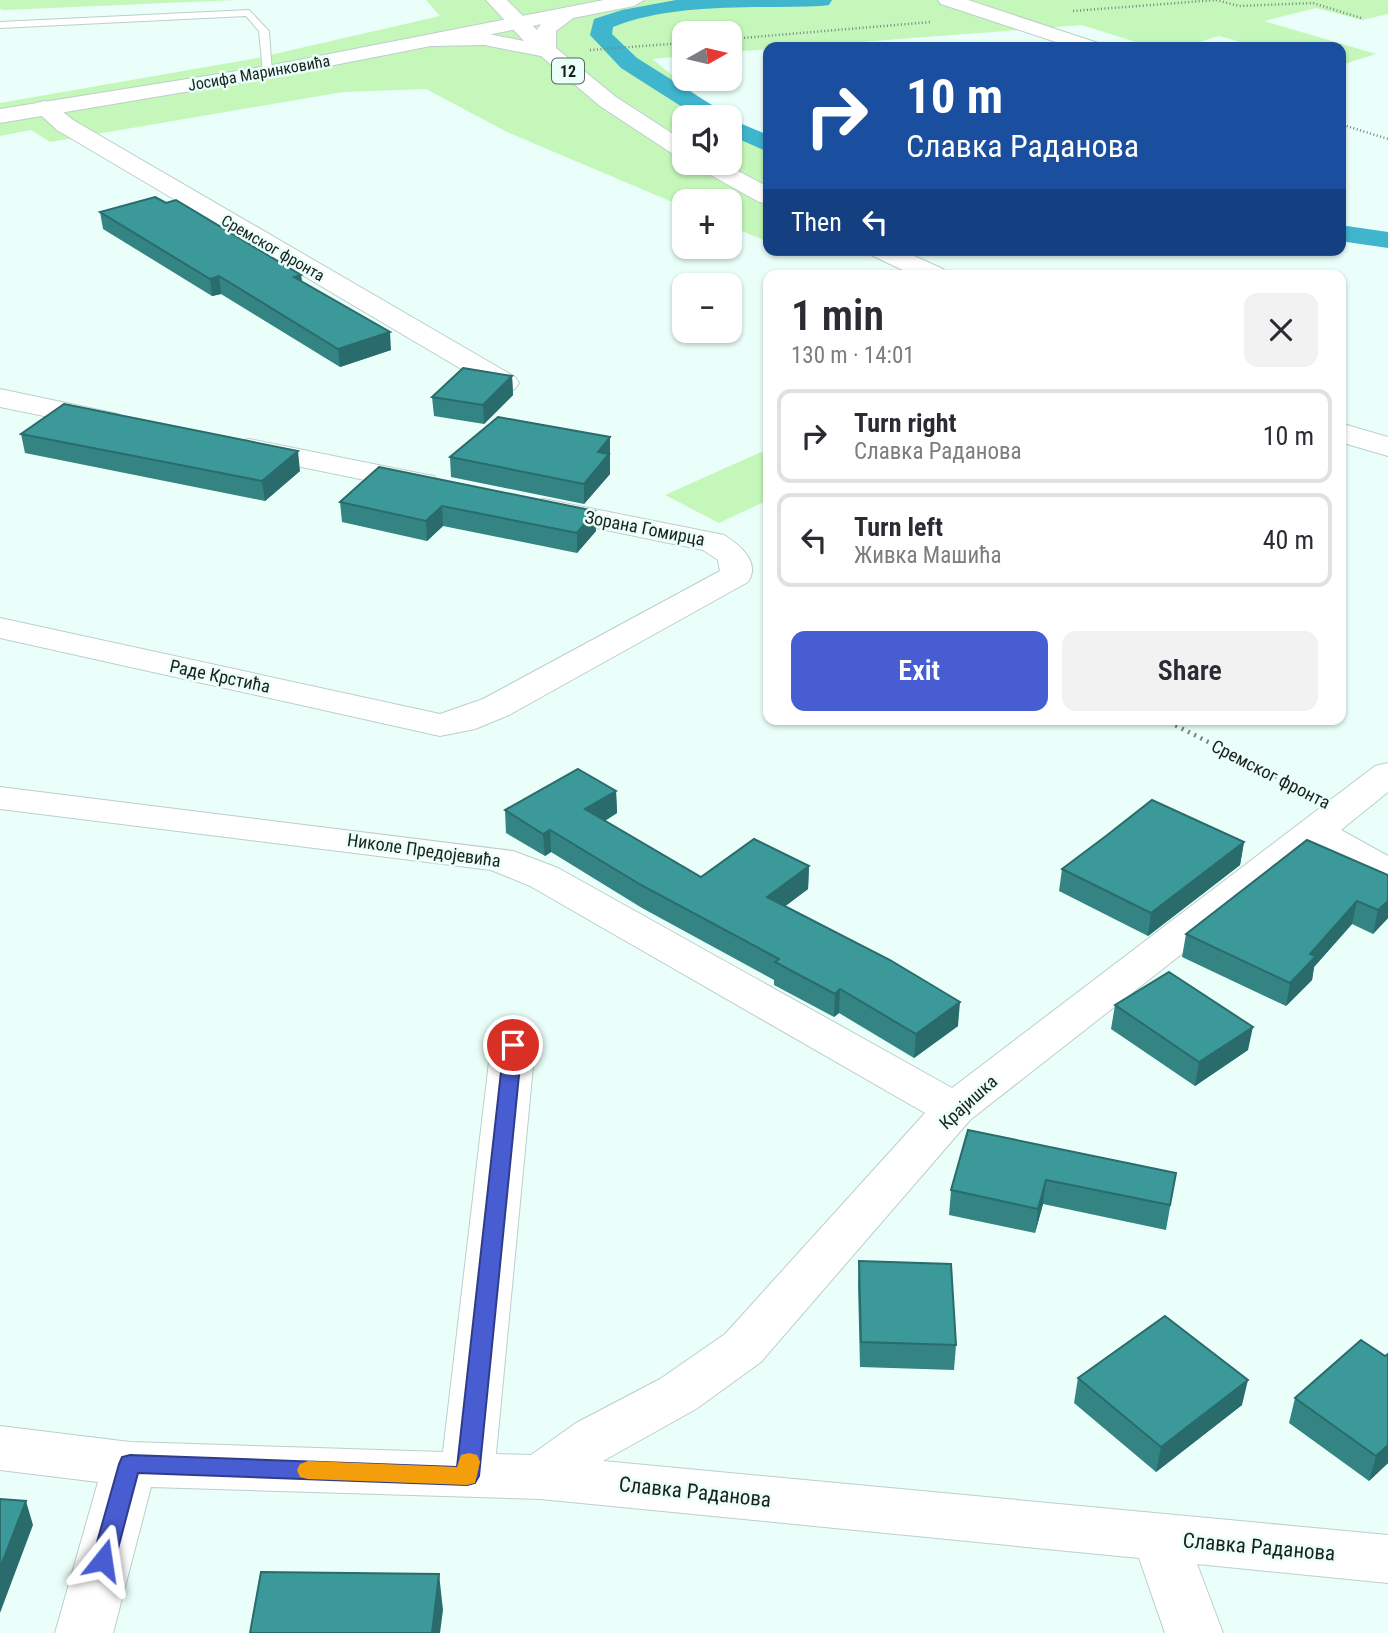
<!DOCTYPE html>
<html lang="en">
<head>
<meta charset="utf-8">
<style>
	:root { --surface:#fff; --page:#f2f2f3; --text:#2b2b33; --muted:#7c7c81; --line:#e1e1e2; --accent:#495dd2 }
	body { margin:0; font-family:"Roboto Condensed",sans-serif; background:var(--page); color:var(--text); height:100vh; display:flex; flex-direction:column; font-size:26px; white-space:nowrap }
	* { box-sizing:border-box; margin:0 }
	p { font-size:23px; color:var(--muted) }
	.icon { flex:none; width:38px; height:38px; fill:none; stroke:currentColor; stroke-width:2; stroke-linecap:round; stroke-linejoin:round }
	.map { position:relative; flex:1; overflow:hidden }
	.side { position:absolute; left:763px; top:270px; width:583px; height:455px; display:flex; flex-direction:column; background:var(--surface); border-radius:14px; box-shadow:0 2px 5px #0004 }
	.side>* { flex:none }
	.banner { position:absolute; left:763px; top:42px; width:583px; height:214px; border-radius:14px; box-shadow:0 2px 5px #0004; background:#1a4fa0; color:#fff; overflow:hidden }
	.needle { width:46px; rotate:82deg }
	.controls { position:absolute; left:672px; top:21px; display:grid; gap:14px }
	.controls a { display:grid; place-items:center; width:70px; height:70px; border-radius:14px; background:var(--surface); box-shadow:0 2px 5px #0004; font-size:35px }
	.pin { position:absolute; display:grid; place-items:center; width:60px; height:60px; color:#fff; margin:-30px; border:4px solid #fff; border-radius:50%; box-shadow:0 2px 7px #0007 }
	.me { position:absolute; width:77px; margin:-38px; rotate:15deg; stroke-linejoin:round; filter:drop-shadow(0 0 5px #0008) }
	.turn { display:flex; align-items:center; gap:24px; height:147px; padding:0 28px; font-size:32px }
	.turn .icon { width:91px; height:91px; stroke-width:2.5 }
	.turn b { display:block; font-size:49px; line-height:60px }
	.then { display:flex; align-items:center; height:66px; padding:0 28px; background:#0003; gap:14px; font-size:26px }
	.round { display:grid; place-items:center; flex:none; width:74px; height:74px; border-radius:14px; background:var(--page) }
	.summary { display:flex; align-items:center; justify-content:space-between; height:119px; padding:0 28px }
	h1 { font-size:42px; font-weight:600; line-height:52px }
	.cta { display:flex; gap:14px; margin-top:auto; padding:14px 28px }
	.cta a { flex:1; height:80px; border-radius:14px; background:var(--accent); color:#fff; font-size:28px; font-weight:600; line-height:80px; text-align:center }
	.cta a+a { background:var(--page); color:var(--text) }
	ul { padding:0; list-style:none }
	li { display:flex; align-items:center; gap:21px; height:94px; margin:0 14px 10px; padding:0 14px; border:4px solid var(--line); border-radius:14px }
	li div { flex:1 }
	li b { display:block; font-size:26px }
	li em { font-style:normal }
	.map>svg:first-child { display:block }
	.green { fill:#c4f7b9 }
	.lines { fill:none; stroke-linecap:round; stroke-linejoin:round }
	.canal { fill:#3fb5ce; fill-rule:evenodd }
	.lane-casing { stroke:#bccfca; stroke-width:2 }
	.street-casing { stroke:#bccfca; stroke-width:2 }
	.secondary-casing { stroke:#bccfca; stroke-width:2 }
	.primary-casing { stroke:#bccfca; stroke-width:2 }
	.path-far1 { stroke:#788581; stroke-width:2.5; stroke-dasharray:1 2.5; stroke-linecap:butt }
	.path { stroke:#788581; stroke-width:4.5; stroke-dasharray:2 5; stroke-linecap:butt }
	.lane { fill:#fff; fill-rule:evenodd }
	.street { fill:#fff; fill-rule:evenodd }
	.secondary { fill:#fff; fill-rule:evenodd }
	.primary { fill:#fff; fill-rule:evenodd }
	.wall { fill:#348484 }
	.shaded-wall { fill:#2a6b6c }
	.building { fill:#3c999a; stroke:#2a6b6c; stroke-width:2 }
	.route { fill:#495dd2; stroke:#2f3c88; stroke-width:2 }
	.slow { fill:#f59e0b }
	.labels { text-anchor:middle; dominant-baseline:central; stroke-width:5; stroke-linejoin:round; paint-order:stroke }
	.shield { fill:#eafff9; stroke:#586460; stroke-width:2 }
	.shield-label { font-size:16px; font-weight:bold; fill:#1a211f }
	.far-street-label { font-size:16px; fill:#1a211f; stroke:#eafff9 }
	.street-label { font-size:18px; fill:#1a211f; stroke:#eafff9 }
	.near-street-label { font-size:21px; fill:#1a211f; stroke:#eafff9 }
</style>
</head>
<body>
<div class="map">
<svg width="1388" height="1633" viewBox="0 0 1388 1633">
	<rect width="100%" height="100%" fill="#eafff9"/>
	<path class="green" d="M 0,0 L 236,0 L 4,10 L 0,9 Z
		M 426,0 L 1388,0 L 1388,14 L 1362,20 L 1316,8 L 1264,21 L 1376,54 L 1341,65 L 1340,47 L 1259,47 L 1219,36 L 1183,47 L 1151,47 L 1082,25 L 730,52 L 730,33 L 684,33 L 684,56 L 652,59 L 724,117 L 684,117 L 684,163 L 730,163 L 730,122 L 768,154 L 768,242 L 730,226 L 730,201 L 684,201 L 684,207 L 507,132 L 426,89 L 343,92 L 50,142 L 31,130 L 0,136 L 0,103 L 257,58 L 440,16 Z
		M 761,452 L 768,456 L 768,500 L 719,523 L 665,495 Z"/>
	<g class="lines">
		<path class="canal" d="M 676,0 L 832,0 L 829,5 L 821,6 C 753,9 677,2 613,27 L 612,34 L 637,58 L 723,112 L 726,117 L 698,117 L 621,68 L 590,35 L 594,19 L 622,10 Z
			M 730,119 L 768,135 L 768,152 L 730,135 Z
			M 1340,225 L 1388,232 L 1388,248 L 1340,241 Z"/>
		<defs>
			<path id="lane" d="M 249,10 L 269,31 L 272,74 L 263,72 L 259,31 L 246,16 L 0,28 L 0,22 Z"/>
			<path id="street" d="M 938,0 L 968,0 L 1098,43 L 1101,47 L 1071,47 L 941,4 Z
				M 44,101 L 52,103 L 73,120 L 515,377 L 519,383 L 515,389 L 505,392 L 495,389 L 57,130 L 33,108 L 36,103 Z
				M 0,389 L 118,414 L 123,420 L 118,426 L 108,429 L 0,407 Z
				M 249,439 L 423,474 L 434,476 L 438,483 L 434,490 L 423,492 L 238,454 L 234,448 L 238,442 Z
				M 544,499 L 724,535 C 740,545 761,562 748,582 L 509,715 L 475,729 L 440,736 L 0,638 L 0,618 L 440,714 L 483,699 L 720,571 L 718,560 L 703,550 L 533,515 L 528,508 L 533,501 Z
				M 1388,763 L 1388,792 L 1341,830 L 1388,856 L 1388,885 L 1374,882 L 1317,848 L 970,1120 L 761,1362 L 696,1409 L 603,1461 L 1388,1535 L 1388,1583 L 1197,1564 L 1223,1633 L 1165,1633 L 1139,1558 L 540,1499 L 151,1487 L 113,1633 L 55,1633 L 98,1482 L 0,1470 L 0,1426 L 130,1442 L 443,1452 L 491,1045 L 498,1035 L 513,1030 L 528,1035 L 535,1045 L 496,1454 L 531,1455 L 576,1423 L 660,1379 L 725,1334 L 925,1113 L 530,886 L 491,870 L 0,809 L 0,787 L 513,851 L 558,868 L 952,1088 L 1375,766 Z"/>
			<path id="secondary" d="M 604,0 L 644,0 L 634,6 L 268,78 L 0,123 L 0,109 L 268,66 Z"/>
			<path id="primary" d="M 486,0 L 507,0 L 537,30 C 545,17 562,4 578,8 L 581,12 L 556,31 L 556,48 L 616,97 L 684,141 L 684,158 L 676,156 L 600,106 L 541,56 L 484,45 L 433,46 L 426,44 L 423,40 L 426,36 L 433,34 L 484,33 L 524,41 Z
				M 694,163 L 723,163 L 768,187 L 768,204 L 759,202 L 698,168 Z
				M 867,250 L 901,250 L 943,269 L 947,275 L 913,275 L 871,255 Z
				M 1340,423 L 1388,437 L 1388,456 L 1340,442 Z"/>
		</defs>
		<use href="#lane" class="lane-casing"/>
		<use href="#street" class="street-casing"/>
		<use href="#secondary" class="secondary-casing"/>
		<use href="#primary" class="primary-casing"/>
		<path class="path-far1" d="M 1216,0 L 1239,6 L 1313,3 L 1361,18
			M 1073,11 L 1216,0
			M 730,39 L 931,22
			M 590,50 L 684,43
			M 1340,124 L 1388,139"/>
		<path class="path" d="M 1163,719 L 1309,793"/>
		<use href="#lane" class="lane"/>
		<use href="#street" class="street"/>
		<use href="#secondary" class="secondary"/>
		<use href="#primary" class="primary"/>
	</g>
	<path class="wall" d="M 100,212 L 301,275 L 302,282 L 391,350 L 340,367 L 221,294 L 212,296 L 103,229 Z
		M 512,376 L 513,395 L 484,424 L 434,416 L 432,397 Z
		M 21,434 L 300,471 L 265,501 L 25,453 Z
		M 610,437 L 610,474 L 584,504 L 451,477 L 450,457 Z
		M 379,467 L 596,531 L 577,553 L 443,526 L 427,541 L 342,522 L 340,502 Z
		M 616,791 L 617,813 L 605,821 L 701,877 L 809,866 L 808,889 L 785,906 L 958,1026 L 914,1058 L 839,1013 L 834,1017 L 774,985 L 774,980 L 642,908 L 551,852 L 545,856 L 506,833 L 505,810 Z
		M 1244,842 L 1240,865 L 1148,936 L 1059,891 L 1062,869 Z
		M 1388,875 L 1388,918 L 1373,934 L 1352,924 L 1314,967 L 1312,980 L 1286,1006 L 1182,957 L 1186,934 Z
		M 1115,1005 L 1248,1050 L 1195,1086 L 1111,1029 Z
		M 968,1130 L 1176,1173 L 1166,1230 L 1043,1204 L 1035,1233 L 949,1215 L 951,1190 Z
		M 859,1261 L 956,1345 L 954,1370 L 860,1367 L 858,1285 Z
		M 1078,1378 L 1242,1405 L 1156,1472 L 1074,1403 Z
		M 1295,1398 L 1388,1463 L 1369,1481 L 1289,1423 Z"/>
	<path class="shaded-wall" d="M 301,275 L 303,293 L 294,277 Z
		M 219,276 L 221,294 L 212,296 L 210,279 Z
		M 390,332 L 391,350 L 340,367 L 338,349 Z
		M 512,376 L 513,395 L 484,424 L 483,405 Z
		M 610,437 L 610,474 L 584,504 L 584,484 L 598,452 Z
		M 298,451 L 300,471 L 265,501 L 262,481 Z
		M 442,506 L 443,526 L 427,541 L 426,521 Z
		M 595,511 L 596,531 L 577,553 L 577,533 Z
		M 616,791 L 617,813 L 586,832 L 585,809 Z
		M 550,830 L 551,852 L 545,856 L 543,834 Z
		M 1244,842 L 1240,865 L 1148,936 L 1151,913 Z
		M 809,866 L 808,889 L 767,920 L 767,897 Z
		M 1357,901 L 1352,924 L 1314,967 L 1312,980 L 1286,1006 L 1290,983 L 1310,954 Z
		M 1388,901 L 1388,918 L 1373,934 L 1378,910 Z
		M 840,989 L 839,1013 L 834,1017 L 835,994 Z
		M 960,1002 L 958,1026 L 914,1058 L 916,1034 Z
		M 1253,1027 L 1248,1050 L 1195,1086 L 1199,1062 Z
		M 1046,1180 L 1043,1204 L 1035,1233 L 1038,1209 Z
		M 1248,1380 L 1242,1405 L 1156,1472 L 1161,1447 Z
		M 1388,1445 L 1388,1463 L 1369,1481 L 1376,1456 Z
		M 26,1501 L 33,1525 L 0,1613 L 0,1568 Z
		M 439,1574 L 443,1610 L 440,1633 L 432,1633 Z"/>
	<path class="building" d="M 155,197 L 166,203 L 176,200 L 301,275 L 294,277 L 390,332 L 338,349 L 219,276 L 210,279 L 100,212 Z
		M 463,368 L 512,376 L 483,405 L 432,397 Z
		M 64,404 L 298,451 L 262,481 L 21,434 Z
		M 498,417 L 610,437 L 598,452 L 609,454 L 584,484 L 450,457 Z
		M 379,467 L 595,511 L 577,533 L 442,506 L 426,521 L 340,502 Z
		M 578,769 L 616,791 L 585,809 L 701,877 L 754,839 L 809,866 L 767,897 L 890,960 L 960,1002 L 916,1034 L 840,989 L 835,994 L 775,962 L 779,959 L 641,885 L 550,830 L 543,834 L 505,810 Z
		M 1152,800 L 1244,842 L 1151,913 L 1062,869 L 1106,836 Z
		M 1307,840 L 1388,875 L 1388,901 L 1378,910 L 1357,901 L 1310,954 L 1316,956 L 1290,983 L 1186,934 Z
		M 1169,972 L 1253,1027 L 1199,1062 L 1115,1005 Z
		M 968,1130 L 1176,1173 L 1170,1205 L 1046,1180 L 1038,1209 L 951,1190 Z
		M 859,1261 L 951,1264 L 956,1345 L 861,1342 Z
		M 1165,1316 L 1248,1380 L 1161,1447 L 1078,1378 Z
		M 1361,1340 L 1385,1356 L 1388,1354 L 1388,1445 L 1376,1456 L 1295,1398 Z
		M 0,1499 L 26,1501 L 0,1568 Z
		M 261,1572 L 439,1574 L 432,1633 L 250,1633 Z"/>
	<path class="route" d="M 513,1039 L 522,1045 L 479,1476 L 475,1483 L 467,1485 L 138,1473 L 115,1560 L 112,1567 L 103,1570 L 95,1567 L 92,1560 L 119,1464 L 122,1457 L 130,1455 L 457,1467 L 504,1045 Z"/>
	<path class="slow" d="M 469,1453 L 477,1455 L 480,1462 L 475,1483 L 467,1485 L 308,1479 L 300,1477 L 297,1470 L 300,1464 L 308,1461 L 457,1467 L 461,1455 Z"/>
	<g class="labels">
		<rect class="shield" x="552" y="58.5" width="32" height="25" rx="5"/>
		<g class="shield-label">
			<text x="568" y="71">12</text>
		</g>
		<g class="far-street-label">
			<text transform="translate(259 73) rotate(-10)">Јосифа Маринковића</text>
			<text transform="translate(273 248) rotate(30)">Сремског фронта</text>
		</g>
		<g class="street-label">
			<text transform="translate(645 528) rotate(11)">Зорана Гомирца</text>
			<text transform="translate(220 676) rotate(12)">Раде Крстића</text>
			<text transform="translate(1271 774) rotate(27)">Сремског фронта</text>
			<text transform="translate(424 850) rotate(8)">Николе Предојевића</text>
			<text transform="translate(968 1102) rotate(-42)">Крајишка</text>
		</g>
		<g class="near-street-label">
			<text transform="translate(695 1492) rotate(6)">Славка Раданова</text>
			<text transform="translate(1259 1547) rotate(5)">Славка Раданова</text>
		</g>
	</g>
</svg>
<div class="controls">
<a><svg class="needle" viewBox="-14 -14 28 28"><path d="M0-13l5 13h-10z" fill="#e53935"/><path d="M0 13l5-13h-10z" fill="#7c7c81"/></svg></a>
<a><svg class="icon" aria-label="sound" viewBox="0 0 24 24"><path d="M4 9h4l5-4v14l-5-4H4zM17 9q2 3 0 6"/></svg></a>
<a>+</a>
<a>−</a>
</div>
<div class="pin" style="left:513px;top:1045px;background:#d93025"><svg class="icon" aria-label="arrive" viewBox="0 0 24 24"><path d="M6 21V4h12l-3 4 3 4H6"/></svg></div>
<svg class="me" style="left:103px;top:1560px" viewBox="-20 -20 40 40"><path d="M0-17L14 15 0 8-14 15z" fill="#495dd2" stroke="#fff" stroke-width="4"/></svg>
<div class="banner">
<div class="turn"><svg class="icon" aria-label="right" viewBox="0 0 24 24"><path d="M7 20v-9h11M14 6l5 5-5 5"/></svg><div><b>10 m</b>Славка Раданова</div></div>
<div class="then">Then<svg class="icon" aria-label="left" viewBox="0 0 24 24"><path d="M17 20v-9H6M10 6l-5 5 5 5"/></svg></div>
</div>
<section class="side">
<div class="summary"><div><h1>1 min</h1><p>130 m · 14:01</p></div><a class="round"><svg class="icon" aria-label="close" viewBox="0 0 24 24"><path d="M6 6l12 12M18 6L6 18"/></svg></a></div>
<ul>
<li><svg class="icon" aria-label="right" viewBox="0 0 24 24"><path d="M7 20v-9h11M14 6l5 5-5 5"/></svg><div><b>Turn right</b><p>Славка Раданова</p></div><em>10 m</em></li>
<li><svg class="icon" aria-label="left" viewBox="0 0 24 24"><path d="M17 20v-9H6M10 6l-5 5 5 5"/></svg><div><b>Turn left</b><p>Живка Машића</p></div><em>40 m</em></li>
</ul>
<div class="cta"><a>Exit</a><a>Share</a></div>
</section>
</div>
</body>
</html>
